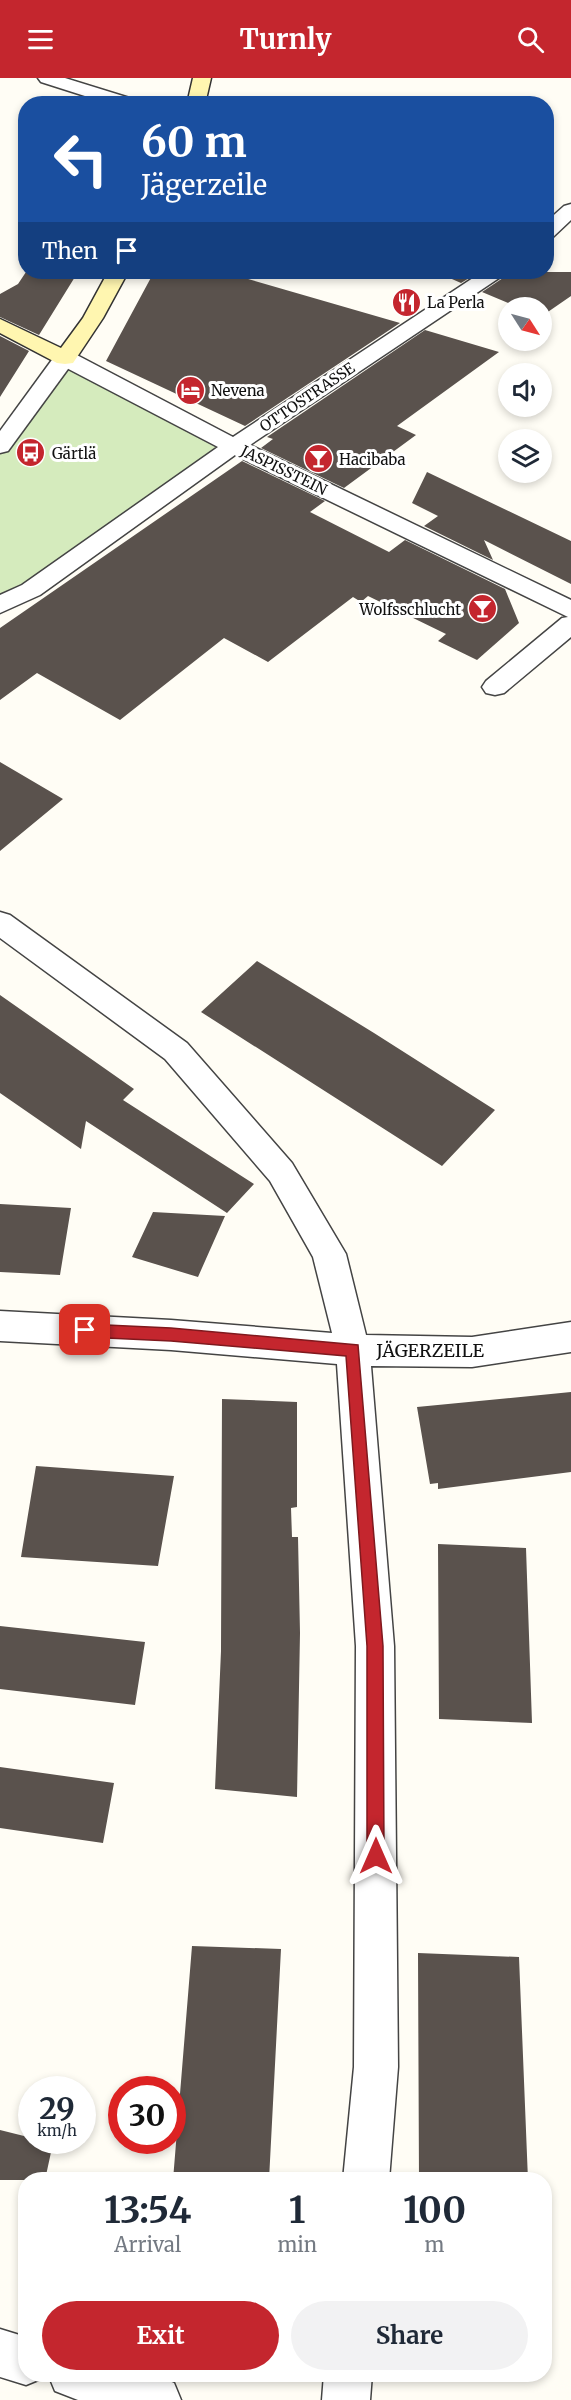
<!DOCTYPE html>
<html lang="en">
<head>
<meta charset="utf-8">
<style>
	:root { --surface:#fff; --page:#f2f2f3; --text:#1f2937; --muted:#747a83; --accent:#c4262e }
	body { margin:0; font-family:Merriweather,serif; background:var(--page); color:var(--text); height:100vh; display:flex; flex-direction:column; font-size:22px; white-space:nowrap }
	* { box-sizing:border-box; margin:0 }
	p { font-size:20px; color:var(--muted) }
	.icon { flex:none; width:33px; height:33px; fill:none; stroke:currentColor; stroke-width:2; stroke-linecap:round; stroke-linejoin:round }
	.map { position:relative; flex:1; overflow:hidden }
	.panel { position:absolute; left:18px; top:2094px; width:534px; height:210px; display:flex; flex-direction:column; background:var(--surface); border-radius:24px; box-shadow:0 3px 9px #0003 }
	.panel>* { flex:none }
	.hud { position:absolute; left:18px; top:18px; width:536px; height:183px; border-radius:24px; box-shadow:0 3px 9px #0003; background:#1a4fa0; color:#fff; overflow:hidden }
	.needle { width:39px; rotate:126deg }
	.controls { position:absolute; left:498px; top:219px; display:grid; gap:12px }
	.controls a { display:grid; place-items:center; width:54px; height:54px; border-radius:50%; background:var(--surface); box-shadow:0 3px 9px #0003; font-size:30px }
	.speed { position:absolute; left:18px; top:1998px; display:flex; gap:12px; font-size:30px; font-weight:700; text-align:center }
	.speed>* { display:grid; place-content:center; width:78px; height:78px; border-radius:50%; background:var(--surface); box-shadow:0 3px 9px #0003; line-height:1 }
	.speed small { font-size:15px; font-weight:400 }
	.speed .limit { border:9px solid #d22; background:#fff; color:#111 }
	.pin { position:absolute; display:grid; place-items:center; width:51px; height:51px; color:#fff; margin:-26px; border-radius:12px; box-shadow:0 3px 9px #0006 }
	.me { position:absolute; width:66px; margin:-33px; rotate:0deg; stroke-linejoin:round; filter:drop-shadow(0 0 4px #0008) }
	.turn { display:flex; align-items:center; gap:21px; height:126px; padding:0 24px; font-size:27px }
	.turn .icon { width:78px; height:78px; stroke-width:2.5 }
	.turn b { display:block; font-size:42px; line-height:51px }
	.then { display:flex; align-items:center; height:57px; padding:0 24px; background:#0003; gap:12px; font-size:22px }
	.eta { display:flex; justify-content:space-evenly; align-items:center; height:102px; text-align:center }
	.eta b { font-size:36px; font-weight:700; line-height:42px }
	.primary-button { display:flex; gap:12px; margin-top:auto; padding:12px 24px }
	.primary-button a { flex:1; height:69px; border-radius:36px; background:var(--accent); color:#fff; font-size:24px; font-weight:700; line-height:69px; text-align:center }
	.primary-button a+a { background:var(--page); color:var(--text) }
	header { display:flex; justify-content:space-between; align-items:center; height:78px; padding:0 24px; background:var(--accent); color:#fff; font-size:27px; font-weight:700 }
	.map>svg:first-child { display:block }
	.green { fill:#d5ebbd }
	.building { fill:#5a524d }
	.lines { fill:none; stroke-linecap:round; stroke-linejoin:round }
	.minor-casing { stroke:#444; stroke-width:3 }
	.tertiary-casing { stroke:#444; stroke-width:3 }
	.secondary-casing { stroke:#333; stroke-width:3 }
	.minor { fill:#fff; fill-rule:evenodd }
	.tertiary { fill:#fff; fill-rule:evenodd }
	.secondary { fill:#fff6b0; fill-rule:evenodd }
	.route { fill:#c4262e; stroke:#7f191e; stroke-width:1.5 }
	.labels { text-anchor:middle; dominant-baseline:central; stroke-width:6; stroke-linejoin:round; paint-order:stroke }
	.far-poi-label { font-size:15px; fill:#111; stroke:#fff; text-anchor:start }
	.far-street-label { font-size:15px; fill:#111; stroke:#fff }
	.street-label { font-size:18px; fill:#111; stroke:#fff }
</style>
</head>
<body>
<header><svg class="icon" aria-label="menu" viewBox="0 0 24 24"><path d="M4 6h16M4 12h16M4 18h16"/></svg>Turnly<svg class="icon" aria-label="search" viewBox="0 0 24 24"><circle cx="10" cy="10" r="6"/><path d="M15 15l6 6"/></svg></header>
<div class="map">
<svg width="571" height="2322" viewBox="0 0 571 2322">
	<rect width="100%" height="100%" fill="#fffdf5"/>
	<path class="green" d="M 61,282 L 230,368 L 30,510 L 0,519 L 0,369 Z"/>
	<path class="building" d="M 26,194 L 78,194 L 39,257 L 0,239 L 0,216 L 18,206 Z
		M 154,194 L 224,194 L 400,245 L 245,348 L 106,283 Z
		M 436,194 L 479,194 L 461,205 Z
		M 507,194 L 571,194 L 571,218 L 542,238 L 542,230 L 520,230 L 482,214 L 503,200 Z
		M 425,252 L 499,274 L 397,348 L 416,357 L 344,410 L 261,370 L 273,361 L 267,359 Z
		M 0,258 L 29,273 L 0,319 Z
		M 242,383 L 325,423 L 310,434 L 389,474 L 405,462 L 505,511 L 519,545 L 477,582 L 438,563 L 446,556 L 368,518 L 361,524 L 353,519 L 268,584 L 224,560 L 120,642 L 37,595 L 0,622 L 0,550 Z
		M 427,394 L 571,463 L 571,506 L 484,462 L 493,482 L 424,448 L 438,438 L 412,425 Z
		M 0,684 L 63,721 L 0,773 Z
		M 257,883 L 374,955 L 495,1032 L 442,1088 L 201,934 Z
		M 0,917 L 134,1011 L 123,1022 L 254,1106 L 227,1135 L 86,1043 L 81,1071 L 0,1015 Z
		M 0,1126 L 71,1130 L 60,1197 L 0,1194 Z
		M 153,1134 L 225,1138 L 198,1199 L 132,1179 Z
		M 571,1314 L 571,1394 L 438,1411 L 438,1405 L 430,1406 L 417,1329 Z
		M 222,1321 L 297,1324 L 297,1429 L 291,1430 L 292,1459 L 298,1459 L 300,1555 L 297,1719 L 215,1711 L 221,1573 Z
		M 36,1388 L 174,1398 L 158,1488 L 21,1479 Z
		M 438,1466 L 526,1470 L 532,1645 L 439,1641 Z
		M 0,1548 L 145,1564 L 135,1627 L 0,1611 Z
		M 0,1689 L 114,1705 L 103,1765 L 0,1750 Z
		M 192,1868 L 281,1871 L 269,2102 L 173,2102 Z
		M 418,1875 L 519,1879 L 528,2102 L 419,2102 Z
		M 0,2052 L 32,2060 L 32,2062 L 53,2065 L 45,2102 L 0,2102 Z"/>
	<g class="lines">
		<defs>
			<path id="minor" d="M 38,0 L 65,0 L 136,22 L 139,26 L 110,26 L 41,4 Z
				M 571,126 L 571,142 L 553,159 L 546,161 L 546,144 L 564,128 Z
				M 482,194 L 505,194 L 502,198 L 250,367 L 571,522 L 571,559 L 504,615 L 495,617 L 486,615 L 482,609 L 486,603 L 562,540 L 568,539 L 235,377 L 40,517 L 0,535 L 0,517 L 22,507 L 218,369 L 57,285 L 54,280 L 57,275 L 65,274 L 73,275 L 233,359 Z
				M 0,834 L 10,837 L 187,965 L 292,1085 L 346,1176 L 366,1257 L 472,1259 L 571,1244 L 571,1274 L 472,1289 L 371,1288 L 394,1568 L 398,1989 L 389,2102 L 343,2102 L 354,1989 L 356,1568 L 337,1286 L 171,1272 L 0,1263 L 0,1233 L 171,1242 L 332,1255 L 313,1179 L 270,1103 L 165,981 L 0,860 Z
				M 0,2251 L 26,2259 L 26,2296 L 44,2296 L 43,2300 L 26,2307 L 0,2299 Z
				M 48,2296 L 153,2296 L 174,2305 L 181,2322 L 78,2322 L 55,2313 Z
				M 324,2296 L 372,2296 L 370,2322 L 322,2322 Z"/>
			<path id="tertiary" d="M 65,274 L 73,275 L 76,280 L 8,373 L 0,375 L 0,353 L 57,275 Z"/>
			<path id="secondary" d="M 193,0 L 211,0 L 205,26 L 187,26 Z
				M 108,194 L 128,194 L 103,240 L 73,285 L 65,286 L 57,285 L 0,255 L 0,241 L 61,270 L 83,240 Z"/>
		</defs>
		<use href="#minor" class="minor-casing"/>
		<use href="#tertiary" class="tertiary-casing"/>
		<use href="#secondary" class="secondary-casing"/>
		<use href="#minor" class="minor"/>
		<use href="#tertiary" class="tertiary"/>
		<use href="#secondary" class="secondary"/>
	</g>
	<path class="route" d="M 85,1246 L 171,1250 L 358,1267 L 383,1568 L 384,1778 L 382,1784 L 376,1787 L 370,1784 L 367,1778 L 367,1568 L 346,1278 L 171,1263 L 85,1259 L 80,1257 L 78,1252 L 80,1248 Z"/>
	<defs>
		<symbol id="restaurant-disc" viewBox="-11 -11 22 22"><circle r="9.5" fill="#c4262e" stroke="#fff"/><path d="M-5-6h1v4h1v-4h1v4h1v-4h1v5L-1.5 .5V6h-2V.5L-5-1ZM5-6V6H3V1.5H1.5Q1.5-4 5-6Z" fill="#fff"/></symbol>
		<symbol id="hotel-disc" viewBox="-11 -11 22 22"><circle r="9.5" fill="#c4262e" stroke="#fff"/><path d="M-6-4.5h1.5V1H6V5H4.5V3h-9V5H-6ZM-4 0a1.8 1.8 0 1 1 3.6 0ZM.5 0V-2.5h3Q6-2.5 6 0Z" fill="#fff"/></symbol>
		<symbol id="bus-disc" viewBox="-11 -11 22 22"><circle r="9.5" fill="#c4262e" stroke="#fff"/><path d="M-5-6H5V4H4V6H2V4H-2V6H-4V4H-5ZM-3.5-4V0h7V-4ZM-3.5 1.2v1.5H-2V1.2ZM2 1.2v1.5H3.5V1.2Z" fill="#fff"/></symbol>
		<symbol id="bar-disc" viewBox="-11 -11 22 22"><circle r="9.5" fill="#c4262e" stroke="#fff"/><path d="M-6-5H6L.8 .8V4.5H3.5V6h-7V4.5H-.8V.8Z" fill="#fff"/></symbol>
	</defs>
	<g fill-rule="evenodd">
		<use href="#restaurant-disc" x="390" y="208" width="33" height="33"/>
		<use href="#hotel-disc" x="174" y="296" width="33" height="33"/>
		<use href="#bus-disc" x="14" y="358" width="33" height="33"/>
		<use href="#bar-disc" x="302" y="364" width="33" height="33"/>
		<use href="#bar-disc" x="466" y="514" width="33" height="33"/>
	</g>
	<g class="labels">
		<g class="far-poi-label">
			<text x="427" y="224">La Perla</text>
			<text x="211" y="312">Nevena</text>
			<text x="52" y="375">Gärtlä</text>
			<text x="339" y="381">Hacibaba</text>
			<text x="461" y="531" text-anchor="end">Wolfsschlucht</text>
		</g>
		<g class="far-street-label">
			<text transform="translate(307 319) rotate(-34)">OTTOSTRASSE</text>
			<text transform="translate(284 392) rotate(26)">JASPISSTEIN</text>
		</g>
		<g class="street-label">
			<text x="430" y="1272">JÄGERZEILE</text>
		</g>
	</g>
</svg>
<div class="controls">
<a><svg class="needle" viewBox="-14 -14 28 28"><path d="M0-13l5 13h-10z" fill="#e53935"/><path d="M0 13l5-13h-10z" fill="#747a83"/></svg></a>
<a><svg class="icon" aria-label="sound" viewBox="0 0 24 24"><path d="M4 9h4l5-4v14l-5-4H4zM17 9q2 3 0 6"/></svg></a>
<a><svg class="icon" aria-label="layers" viewBox="0 0 24 24"><path d="M12 4l9 5-9 5-9-5zM3 14l9 5 9-5"/></svg></a>
</div>
<div class="speed"><div>29<small>km/h</small></div><div class="limit">30</div></div>
<div class="pin" style="left:85px;top:1252px;background:#d93025"><svg class="icon" aria-label="arrive" viewBox="0 0 24 24"><path d="M6 21V4h12l-3 4 3 4H6"/></svg></div>
<svg class="me" style="left:376px;top:1778px" viewBox="-20 -20 40 40"><path d="M0-17L14 15 0 8-14 15z" fill="#c4262e" stroke="#fff" stroke-width="4"/></svg>
<div class="hud">
<div class="turn"><svg class="icon" aria-label="left" viewBox="0 0 24 24"><path d="M17 20v-9H6M10 6l-5 5 5 5"/></svg><div><b>60 m</b>Jägerzeile</div></div>
<div class="then">Then<svg class="icon" aria-label="arrive" viewBox="0 0 24 24"><path d="M6 21V4h12l-3 4 3 4H6"/></svg></div>
</div>
<section class="panel">
<div class="eta">
<div><b>13:54</b><p>Arrival</p></div>
<div><b>1</b><p>min</p></div>
<div><b>100</b><p>m</p></div>
</div>
<div class="primary-button"><a>Exit</a><a>Share</a></div>
</section>
</div>
</body>
</html>
